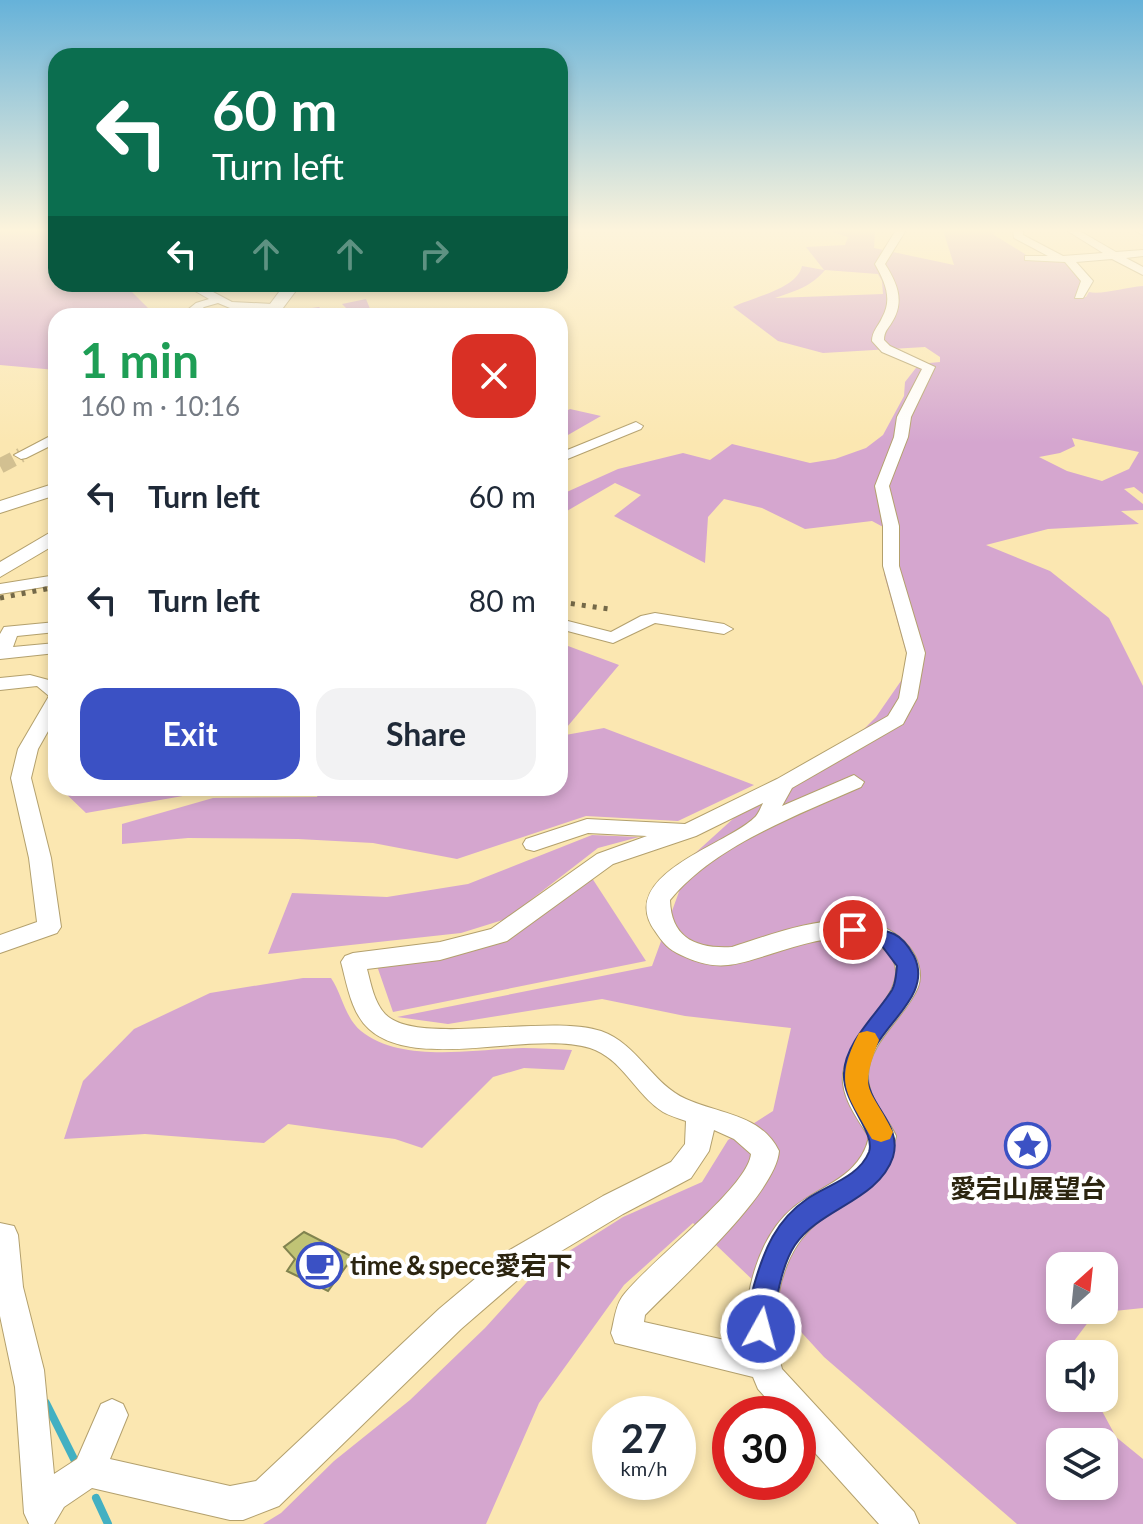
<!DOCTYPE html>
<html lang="en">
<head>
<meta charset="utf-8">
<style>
	:root { --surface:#fff; --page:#f2f2f3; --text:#1f2937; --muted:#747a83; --accent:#3b51c4 }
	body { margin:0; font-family:Lato,"Noto Sans JP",sans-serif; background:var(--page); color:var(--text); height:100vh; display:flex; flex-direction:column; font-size:30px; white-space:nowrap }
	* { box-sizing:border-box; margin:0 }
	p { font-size:26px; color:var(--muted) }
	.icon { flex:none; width:44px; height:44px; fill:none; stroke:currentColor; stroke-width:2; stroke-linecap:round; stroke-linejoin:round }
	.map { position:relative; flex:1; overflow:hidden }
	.side { position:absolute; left:48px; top:308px; width:520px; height:488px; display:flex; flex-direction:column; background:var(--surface); border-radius:24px; box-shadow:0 4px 12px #0003 }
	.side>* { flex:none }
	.hud { position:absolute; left:48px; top:48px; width:520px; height:244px; border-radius:24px; box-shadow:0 4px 12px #0003; background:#0b6e4f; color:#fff; overflow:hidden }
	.needle { width:52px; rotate:27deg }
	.tools { position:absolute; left:1046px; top:1252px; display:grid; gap:16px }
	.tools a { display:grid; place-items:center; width:72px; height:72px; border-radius:16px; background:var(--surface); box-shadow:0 4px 12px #0003; font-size:40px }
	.speed { position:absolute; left:592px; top:1396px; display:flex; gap:16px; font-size:40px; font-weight:700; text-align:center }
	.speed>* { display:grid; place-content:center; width:104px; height:104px; border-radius:50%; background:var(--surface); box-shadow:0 4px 12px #0003; line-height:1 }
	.speed small { font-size:20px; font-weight:400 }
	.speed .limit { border:12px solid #d22; background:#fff; color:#111 }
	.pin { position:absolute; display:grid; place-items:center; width:68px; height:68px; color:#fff; margin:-34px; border:4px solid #fff; border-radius:50%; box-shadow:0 2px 8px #0007 }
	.me { position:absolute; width:88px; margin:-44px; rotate:7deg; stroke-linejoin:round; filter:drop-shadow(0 0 6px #0008) }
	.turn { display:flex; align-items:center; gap:28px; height:168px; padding:0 32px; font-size:36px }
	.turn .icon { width:104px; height:104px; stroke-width:2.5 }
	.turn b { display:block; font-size:56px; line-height:68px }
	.lanes { display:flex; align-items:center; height:76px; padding:0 32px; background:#0003; justify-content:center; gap:40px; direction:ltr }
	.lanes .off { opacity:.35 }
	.round { display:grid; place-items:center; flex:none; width:84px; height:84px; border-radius:24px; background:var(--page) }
	.overview { display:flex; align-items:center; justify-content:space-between; height:136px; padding:0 32px }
	h1 { font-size:48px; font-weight:700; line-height:60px; color:#1e9e55 }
	.action { display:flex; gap:16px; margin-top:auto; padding:16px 32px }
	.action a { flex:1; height:92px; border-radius:24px; background:var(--accent); color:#fff; font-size:32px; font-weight:700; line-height:92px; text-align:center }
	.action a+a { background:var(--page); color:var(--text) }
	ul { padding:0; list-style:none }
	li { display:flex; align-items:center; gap:24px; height:104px; padding:0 32px }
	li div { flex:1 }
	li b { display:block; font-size:30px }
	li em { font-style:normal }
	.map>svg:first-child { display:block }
	.green { fill:#d5a6cf; fill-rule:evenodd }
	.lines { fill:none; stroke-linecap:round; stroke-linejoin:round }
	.stream { stroke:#43b0c2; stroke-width:8 }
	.building { fill:#c0c375; stroke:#81834f; stroke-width:2 }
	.minor-tunnel { stroke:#d2c091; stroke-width:15; stroke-dasharray:15 7; stroke-linecap:butt }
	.minor-casing { stroke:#b3a06d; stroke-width:2 }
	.tertiary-casing { stroke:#b3a06d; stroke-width:2 }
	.minor { fill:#fff; fill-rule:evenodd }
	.tertiary { fill:#fff; fill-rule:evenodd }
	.rail { stroke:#746948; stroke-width:5; stroke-dasharray:4 7; stroke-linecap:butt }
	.route { fill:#3b51c4; stroke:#26357f; stroke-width:2 }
	.slow { fill:#f59e0b }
	.labels { text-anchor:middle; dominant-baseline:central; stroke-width:8; stroke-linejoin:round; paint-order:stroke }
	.near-poi-label { font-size:26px; font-weight:bold; fill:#2c2510; stroke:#fff }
</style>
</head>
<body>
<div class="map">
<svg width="1143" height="1524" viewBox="0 0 1143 1524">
	<rect width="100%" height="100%" fill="#fbe7b1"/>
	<path class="green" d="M 0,230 L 56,230 L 56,284 L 124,284 L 149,309 L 138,316 L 56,316 L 56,370 L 0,365 Z
		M 826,230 L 875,230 L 874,248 L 954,265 L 943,230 L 993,230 L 994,235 L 1028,256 L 1027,259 L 1068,263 L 1082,281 L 1075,296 L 1086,297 L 1089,292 C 1102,295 1126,287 1143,286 L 1143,494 L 1134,487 L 1124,489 L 1143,504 L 1143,510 L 1121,511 L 1139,524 L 1048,529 L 986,545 L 1050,571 L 1109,618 L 1143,686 L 1143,1308 L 1095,1313 L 1068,1349 L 1070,1354 L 1060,1354 L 1060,1398 L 1095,1398 L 1116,1437 L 1143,1459 L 1143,1524 L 1017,1524 L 824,1357 L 759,1286 L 693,1223 L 624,1285 L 539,1403 L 486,1524 L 263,1524 L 281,1513 L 334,1461 L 410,1400 L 485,1328 L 536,1272 L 623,1217 L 702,1182 L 728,1140 L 773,1111 L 791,1028 L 685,1016 L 602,999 L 448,1024 L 397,1017 L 652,966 L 692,856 L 767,788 L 859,734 L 876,717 L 903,678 L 909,663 L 884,574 L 885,528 L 872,521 L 805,529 L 762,508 L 724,499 L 708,517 L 705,563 L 614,516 L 641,495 L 615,483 L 560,515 L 560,495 L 618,469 L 683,453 L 710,460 L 732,444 L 810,463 L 835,459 L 866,448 L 883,435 L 904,396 L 905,382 L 919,364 L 940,362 L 940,357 L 925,347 L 823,353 L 778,341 L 733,307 C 753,297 797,289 802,266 L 824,270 L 806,247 L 845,245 L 848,237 ZM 825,270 L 878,274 L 882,281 L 883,294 L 775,298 C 795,291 811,287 825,270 ZM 1072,438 L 1139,452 L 1129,469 L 1102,481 L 1067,471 L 1039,457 L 1060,453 L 1075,446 ZM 1060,1266 L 1104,1266 L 1104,1310 L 1060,1310 ZM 1060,1442 L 1104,1442 L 1104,1486 L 1060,1486 Z
		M 366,299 L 373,316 L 280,316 L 282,312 L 319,307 L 327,315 L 350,312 L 342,304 Z
		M 570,409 L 601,416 L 561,439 L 560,414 Z
		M 560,643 L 619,665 L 562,733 L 560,733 Z
		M 604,728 L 754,785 L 678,821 L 586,816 L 457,859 L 373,843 L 298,839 L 188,838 L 122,844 L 122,824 L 213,798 L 317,797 L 321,788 L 560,788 L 560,736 Z
		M 311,788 L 217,790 L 86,813 L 61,789 Z
		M 592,835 L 639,837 L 598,848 L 506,919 L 461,933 L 268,954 L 292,893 L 387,897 L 468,884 Z
		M 592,878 L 646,961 L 393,1012 L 377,966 L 454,956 Z
		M 303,978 L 331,978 C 342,994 345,1018 361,1031 C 402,1064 475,1049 523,1048 C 539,1048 555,1049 572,1050 L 564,1070 L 524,1068 L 493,1077 L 422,1148 L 395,1139 L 288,1124 L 264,1143 L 145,1134 L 64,1139 L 83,1081 L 134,1029 L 210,993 Z"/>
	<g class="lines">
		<path class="stream" d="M 46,1403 L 75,1461
			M 96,1498 L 108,1524"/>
	</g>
	<path class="building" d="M 304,1232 L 353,1257 L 328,1291 L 287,1271 L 295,1259 L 284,1247 Z"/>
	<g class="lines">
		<path class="minor-tunnel" d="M 0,466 L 21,455"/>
		<defs>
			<path id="minor" d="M 896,230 L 906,230 L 885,264 C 897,283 905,301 892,322 C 888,329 884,331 884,340 L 890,346 L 935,367 L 911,417 L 908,437 L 889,486 L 899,526 L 899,566 L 925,653 L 917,698 L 903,724 L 792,788 L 782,806 L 854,775 L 864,782 L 861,787 C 798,815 715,845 670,900 C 671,938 696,949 732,947 C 783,931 868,896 909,947 C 918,958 923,973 918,987 C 905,1018 869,1041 868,1076 C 868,1100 887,1116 896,1136 C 885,1191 854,1193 816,1224 C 776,1257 769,1323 782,1369 L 914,1512 L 919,1524 L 879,1524 L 798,1434 L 798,1414 L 780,1414 L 758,1389 L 753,1377 L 615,1343 L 611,1333 C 614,1322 615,1307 622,1297 C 646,1264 748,1188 751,1154 L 734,1139 L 714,1130 L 709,1151 L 691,1178 L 623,1214 L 528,1271 L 461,1329 L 279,1506 L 243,1520 L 230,1520 L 92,1488 L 64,1507 L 54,1524 L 29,1524 L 24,1513 L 15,1387 L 0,1316 L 0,1223 L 14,1226 L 18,1235 L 23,1287 L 44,1370 L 54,1474 L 77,1459 L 101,1404 L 112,1399 L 123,1404 L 128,1415 L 110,1459 L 230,1486 L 256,1481 L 439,1309 L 508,1251 L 603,1196 L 671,1162 L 685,1144 L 686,1121 C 678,1118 670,1116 663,1112 C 636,1095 622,1058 590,1048 C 531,1030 416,1072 369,1029 C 351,1013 347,984 341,962 L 345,956 L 353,953 L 440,942 L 491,929 L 597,854 L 647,836 L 588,833 L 534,851 L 526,849 L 523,844 L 526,839 L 587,819 L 685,824 L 777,779 L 888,716 L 899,698 L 907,653 L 883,566 L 883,526 L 875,486 L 894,437 L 897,417 L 922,369 L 882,352 L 872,341 C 872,331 878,327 882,318 C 893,299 885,282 875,264 ZM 763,803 C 761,807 758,815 754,818 C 727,845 615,875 655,931 C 663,943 668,949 681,955 C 696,962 711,967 728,965 C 770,961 862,908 893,960 C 912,993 838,1040 843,1083 C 845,1103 859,1121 869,1137 C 860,1177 823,1184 794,1207 C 757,1237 742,1299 747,1345 L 644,1322 L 645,1315 C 678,1281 776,1194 779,1151 C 761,1114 719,1114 686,1099 C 652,1084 638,1044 601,1031 C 549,1013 417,1047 385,1014 C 374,1002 371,984 367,969 L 440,960 L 507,941 L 613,864 L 696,836 Z
				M 1013,230 L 1023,230 L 1023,235 L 1063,256 L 1103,253 L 1066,230 L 1078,230 L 1116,252 L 1143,250 L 1143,256 L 1126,258 L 1143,267 L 1143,275 L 1112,259 L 1076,262 L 1093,281 L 1083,298 L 1075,298 L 1081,281 L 1065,262 L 1025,260 L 1025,256 L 1048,256 L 1014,238 Z
				M 1134,230 L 1143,230 L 1143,235 Z
				M 183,284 L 198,284 L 232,302 L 273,304 L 279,307 L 273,310 L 230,308 L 218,303 L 204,307 L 193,316 L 180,316 L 196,303 L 209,299 Z
				M 636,422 L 643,426 L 641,429 L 560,462 L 560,453 Z
				M 56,433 L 56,443 L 26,458 L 21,459 L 14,455 Z
				M 56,575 L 56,585 L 0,594 L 0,584 Z
				M 655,613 L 724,624 L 733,629 L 724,634 L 655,623 L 613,643 L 560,629 L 560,619 L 611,632 L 641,616 Z
				M 56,622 L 56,632 L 17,636 L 13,647 L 56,643 L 56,653 L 0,659 L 0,634 L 4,627 Z
				M 30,675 L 56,682 L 56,717 L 38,749 L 31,778 L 51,858 L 61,927 L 57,933 L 0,953 L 0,935 L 37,922 L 29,858 L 11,778 L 18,749 L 49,696 L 37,686 L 0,690 L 0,678 Z"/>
			<path id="tertiary" d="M 285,284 L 301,284 L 277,316 L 261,316 Z
				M 56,483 L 56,495 L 0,513 L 0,501 Z
				M 56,529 L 56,544 L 0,577 L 0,562 Z"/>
		</defs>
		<use href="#minor" class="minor-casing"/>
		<use href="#tertiary" class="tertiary-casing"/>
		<use href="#minor" class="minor"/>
		<use href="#tertiary" class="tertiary"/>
		<path class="rail" d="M 0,598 L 56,587
			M 560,602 L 609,609"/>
	</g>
	<linearGradient id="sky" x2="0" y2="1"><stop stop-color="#66b2d9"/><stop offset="0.52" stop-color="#fdf4dc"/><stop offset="1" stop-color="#fdf4dc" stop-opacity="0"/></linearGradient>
	<rect width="1143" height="443" fill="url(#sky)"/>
	<path class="route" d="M 853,922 C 866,926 881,929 894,934 C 903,938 909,947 914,956 C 936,1001 867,1030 867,1074 C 867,1106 903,1124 893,1157 C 879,1200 819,1209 795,1245 C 785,1260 779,1285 776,1303 C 774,1315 776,1326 771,1338 L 761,1342 L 751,1338 C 744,1321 749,1303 754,1285 C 764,1250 776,1220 807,1199 C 827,1185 859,1177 869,1152 C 876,1132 842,1102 844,1073 C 845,1042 878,1013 892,990 C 896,983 896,974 897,966 L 882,946 L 845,935 L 842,930 L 845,925 Z"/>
	<path class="slow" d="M 867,1031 L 875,1033 L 879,1040 C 858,1094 870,1085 893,1132 L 890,1139 L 881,1142 L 872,1139 C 847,1093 833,1084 859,1033 Z"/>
	<defs>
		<symbol id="sight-ring" viewBox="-11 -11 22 22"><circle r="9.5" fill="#fff" stroke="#3b51c4" stroke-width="1.5"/><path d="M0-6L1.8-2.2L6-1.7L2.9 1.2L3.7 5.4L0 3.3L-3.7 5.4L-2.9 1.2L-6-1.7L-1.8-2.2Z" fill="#3b51c4"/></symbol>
		<symbol id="cafe-ring" viewBox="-11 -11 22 22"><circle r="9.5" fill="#fff" stroke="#3b51c4" stroke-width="1.5"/><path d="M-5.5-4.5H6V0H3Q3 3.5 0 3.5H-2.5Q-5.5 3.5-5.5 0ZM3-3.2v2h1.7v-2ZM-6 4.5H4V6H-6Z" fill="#3b51c4"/></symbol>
	</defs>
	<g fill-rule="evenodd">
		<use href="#sight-ring" x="1002" y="1120" width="51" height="51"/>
		<use href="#cafe-ring" x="294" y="1240" width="51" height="51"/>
	</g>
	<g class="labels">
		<g class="near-poi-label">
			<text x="1028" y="1188">愛宕山展望台</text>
			<text x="350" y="1265" text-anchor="start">time＆spece愛宕下</text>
		</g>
	</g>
</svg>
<div class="tools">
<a><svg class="needle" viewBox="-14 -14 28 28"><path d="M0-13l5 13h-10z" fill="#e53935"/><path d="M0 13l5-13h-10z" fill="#747a83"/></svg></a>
<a><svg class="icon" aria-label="sound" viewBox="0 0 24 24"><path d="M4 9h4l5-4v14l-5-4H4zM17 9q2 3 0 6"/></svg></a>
<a><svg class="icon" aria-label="layers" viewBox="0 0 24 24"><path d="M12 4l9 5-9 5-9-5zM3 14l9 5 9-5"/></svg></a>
</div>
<div class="speed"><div>27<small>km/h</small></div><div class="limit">30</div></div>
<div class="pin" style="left:853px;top:930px;background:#d93025"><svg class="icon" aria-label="arrive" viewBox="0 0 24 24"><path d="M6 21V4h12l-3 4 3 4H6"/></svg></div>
<svg class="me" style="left:761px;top:1329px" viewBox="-20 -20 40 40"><circle r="17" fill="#3b51c4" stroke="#fff" stroke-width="3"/><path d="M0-11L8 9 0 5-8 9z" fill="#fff"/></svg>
<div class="hud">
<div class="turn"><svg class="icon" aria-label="left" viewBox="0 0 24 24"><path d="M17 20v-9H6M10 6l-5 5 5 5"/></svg><div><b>60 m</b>Turn left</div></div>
<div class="lanes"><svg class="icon" aria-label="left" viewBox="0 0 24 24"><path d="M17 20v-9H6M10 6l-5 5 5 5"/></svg><svg class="icon off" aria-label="ahead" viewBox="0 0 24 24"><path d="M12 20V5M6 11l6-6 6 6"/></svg><svg class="icon off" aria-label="ahead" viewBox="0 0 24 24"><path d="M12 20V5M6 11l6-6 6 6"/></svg><svg class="icon off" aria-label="right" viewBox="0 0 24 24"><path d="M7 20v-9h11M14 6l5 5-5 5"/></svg></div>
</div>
<section class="side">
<div class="overview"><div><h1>1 min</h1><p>160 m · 10:16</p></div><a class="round" style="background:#d93025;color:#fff"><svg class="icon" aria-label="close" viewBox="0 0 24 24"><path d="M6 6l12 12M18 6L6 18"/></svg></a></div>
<ul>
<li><svg class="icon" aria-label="left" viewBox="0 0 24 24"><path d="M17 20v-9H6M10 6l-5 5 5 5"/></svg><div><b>Turn left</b></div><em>60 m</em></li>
<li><svg class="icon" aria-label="left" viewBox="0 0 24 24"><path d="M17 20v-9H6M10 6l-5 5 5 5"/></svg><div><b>Turn left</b></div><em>80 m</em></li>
</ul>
<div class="action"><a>Exit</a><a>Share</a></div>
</section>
</div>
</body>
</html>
